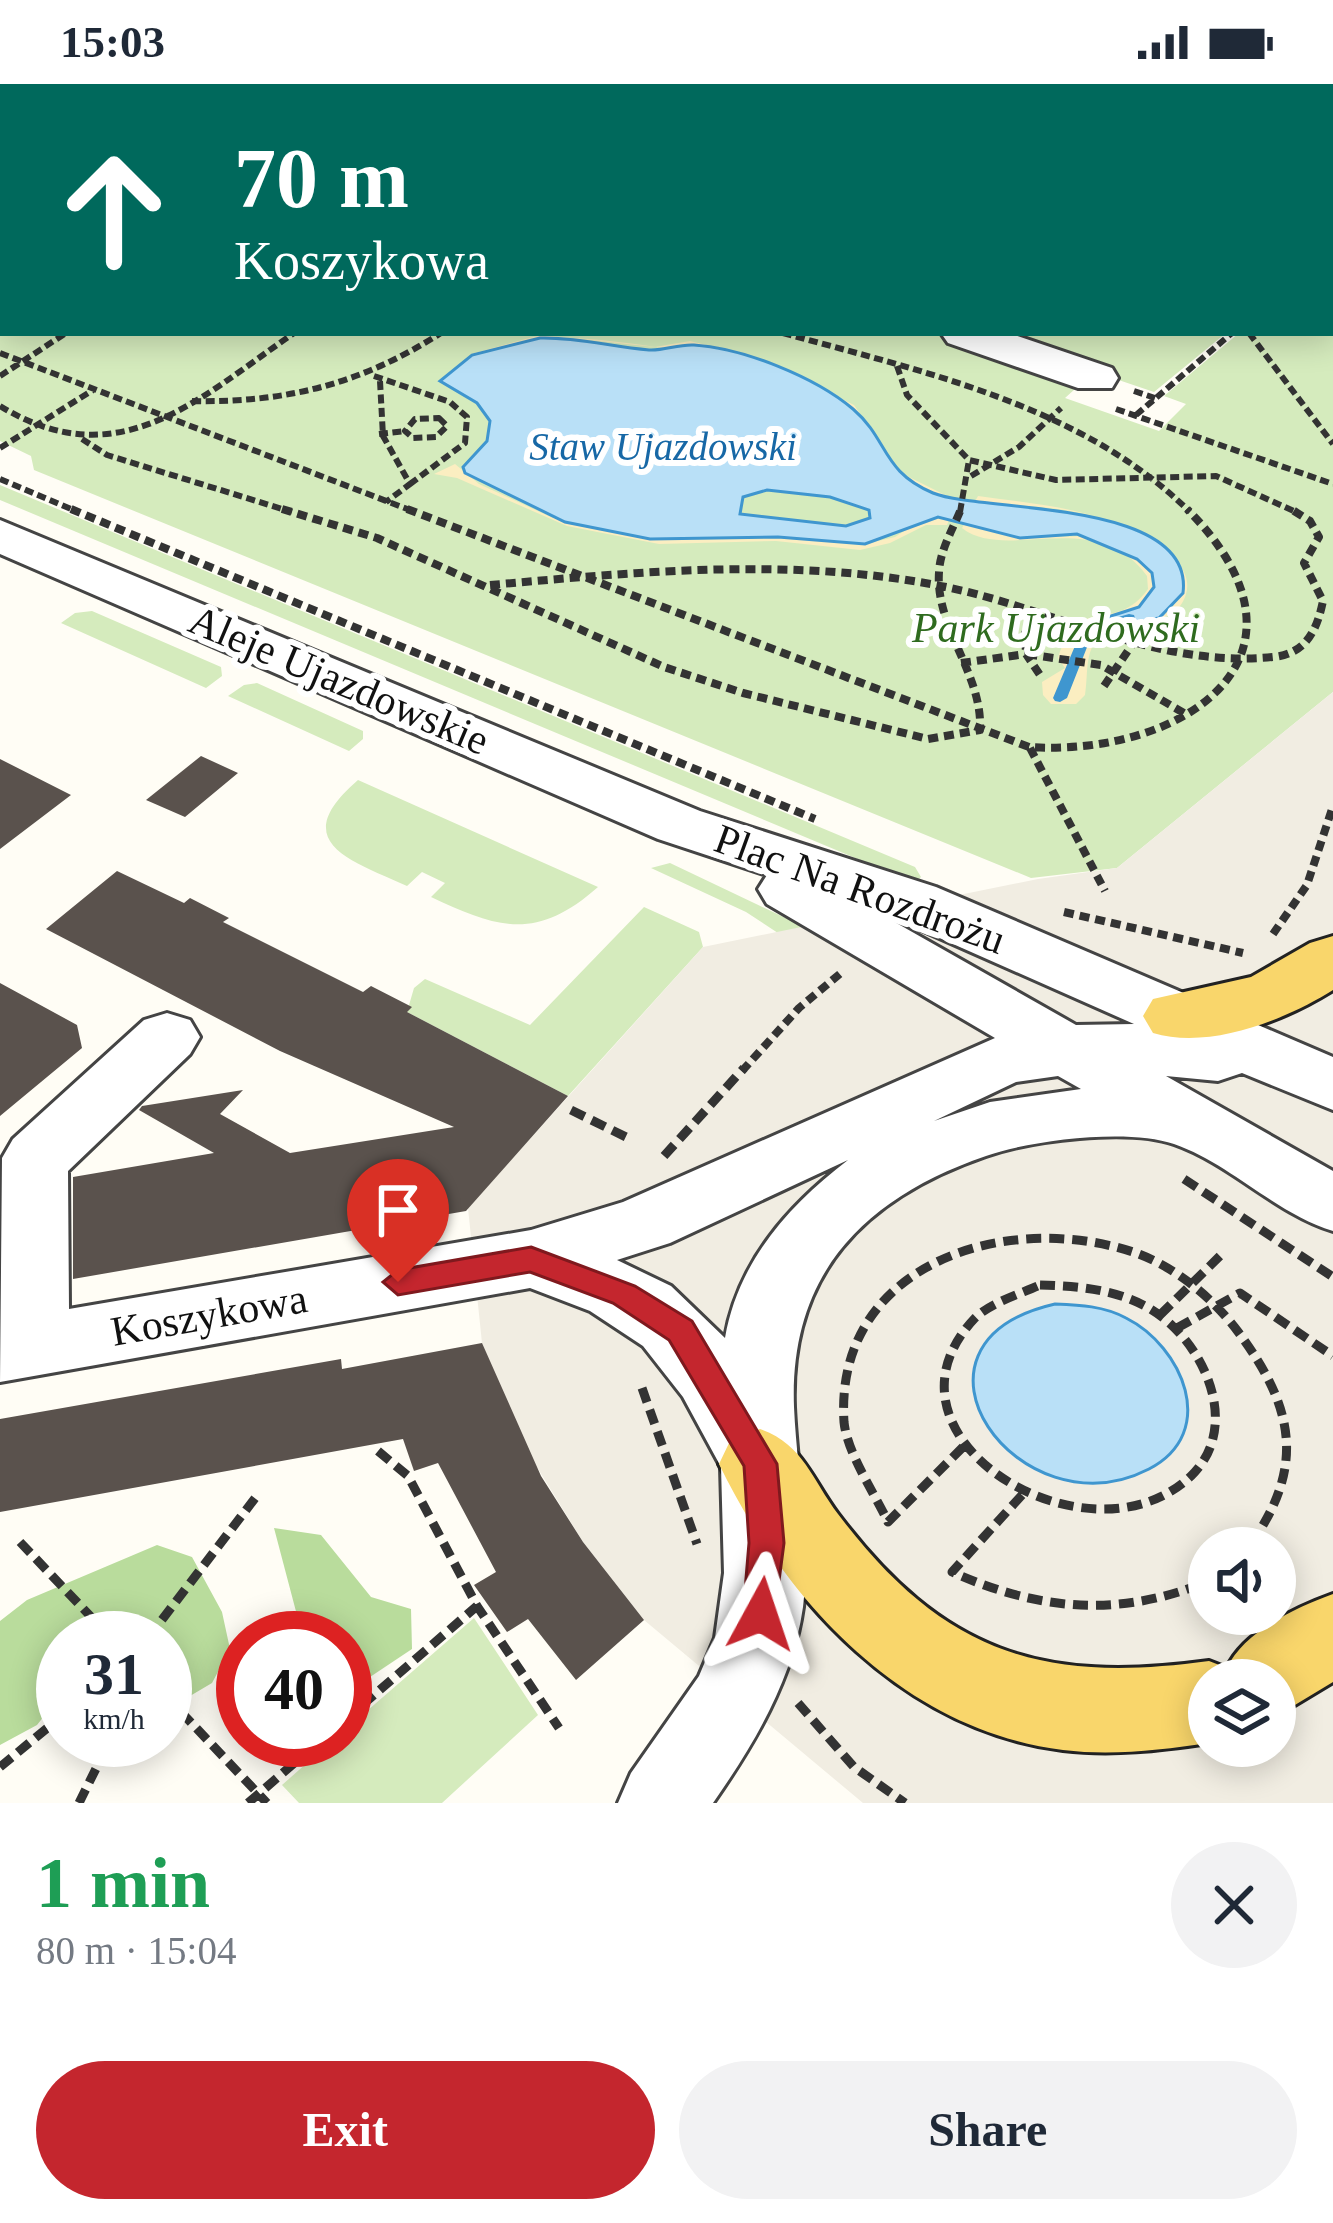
<!DOCTYPE html>
<html lang="en">
<head>
<meta charset="utf-8">
<style>
	:root { --surface:#fff; --page:#f2f2f3; --text:#1f2937; --muted:#747a83; --accent:#c4262e }
	body { margin:0; font-family:"Times New Roman",serif; background:var(--page); color:var(--text); height:100vh; display:flex; flex-direction:column; font-size:45px; white-space:nowrap }
	* { box-sizing:border-box; margin:0 }
	p { font-size:39px; color:var(--muted) }
	.icon { flex:none; width:66px; height:66px; fill:none; stroke:currentColor; stroke-width:2; stroke-linecap:round; stroke-linejoin:round }
	.map { position:relative; height:1719px; overflow:hidden }
	.side { display:flex; flex-direction:column; background:var(--surface); flex:1 }
	.side>* { flex:none }
	.top-card { position:absolute; left:0px; top:0px; width:1335px; height:252px; box-shadow:0 6px 30px #0003; background:#00695c; color:#fff; overflow:hidden }
	.controls { position:absolute; left:1188px; top:1443px; display:grid; gap:24px }
	.controls a { display:grid; place-items:center; width:108px; height:108px; border-radius:50%; background:var(--surface); box-shadow:0 6px 30px #0003; font-size:60px }
	.speed { position:absolute; left:36px; top:1527px; display:flex; gap:24px; font-size:60px; font-weight:700; text-align:center }
	.speed>* { display:grid; place-content:center; width:156px; height:156px; border-radius:50%; background:var(--surface); box-shadow:0 6px 30px #0003; line-height:1 }
	.speed small { font-size:30px; font-weight:400 }
	.speed .limit { border:18px solid #d22; background:#fff; color:#111 }
	.pin { position:absolute; display:grid; place-items:center; width:102px; height:102px; color:#fff; margin:-123px -51px; border-radius:50% 50% 50% 0; rotate:-45deg; box-shadow:0 0 12px #0007 }
	.pin .icon { rotate:45deg }
	.me { position:absolute; width:132px; margin:-66px; rotate:5deg; stroke-linejoin:round; filter:drop-shadow(0 0 9px #0008) }
	.turn { display:flex; align-items:center; gap:42px; height:252px; padding:0 36px; font-size:54px }
	.turn .icon { width:156px; height:156px; stroke-width:2.5 }
	.turn b { display:block; font-size:84px; line-height:102px }
	.round { display:grid; place-items:center; flex:none; width:126px; height:126px; border-radius:63px; background:var(--page) }
	.headline { display:flex; align-items:center; justify-content:space-between; height:204px; padding:0 36px }
	h1 { font-size:72px; font-weight:700; line-height:90px; color:#1e9e55 }
	.action { display:flex; gap:24px; margin-top:auto; padding:24px 36px }
	.action a { flex:1; height:138px; border-radius:72px; background:var(--accent); color:#fff; font-size:48px; font-weight:700; line-height:138px; text-align:center }
	.action a+a { background:var(--page); color:var(--text) }
	.status { display:flex; justify-content:space-between; align-items:center; height:84px; padding:0 60px; background:var(--surface); direction:ltr }
	.status svg { height:33px; fill:currentColor }
	.map>svg:first-child { display:block }
	.green { fill:#d5ebbd }
	.forest { fill:#b9dc9c }
	.sand { fill:#fbeec1 }
	.plaza { fill:#f1ede2; fill-rule:evenodd }
	.water { fill:#b9e0f7; stroke:#3f96cf; stroke-width:3; fill-rule:evenodd }
	.lines { fill:none; stroke-linecap:round; stroke-linejoin:round }
	.stream { fill:#3f96cf; fill-rule:evenodd }
	.building { fill:#5a524d }
	.minor-casing { stroke:#444; stroke-width:6 }
	.major-casing { stroke:#222; stroke-width:6 }
	.path-far2 { stroke:#333; stroke-width:6; stroke-dasharray:9 4.5; stroke-linecap:butt }
	.path-far1 { stroke:#333; stroke-width:8; stroke-dasharray:10 6; stroke-linecap:butt }
	.path { stroke:#333; stroke-width:9; stroke-dasharray:15 8; stroke-linecap:butt }
	.minor { fill:#fff; fill-rule:evenodd }
	.major { fill:#f9d66b; fill-rule:evenodd }
	.route { fill:#c4262e; stroke:#7f191e; stroke-width:3 }
	.labels { text-anchor:middle; dominant-baseline:central; stroke-width:12; stroke-linejoin:round; paint-order:stroke }
	.far-water-label { font-size:39px; font-style:italic; fill:#1768a6; stroke:#fff }
	.park-label { font-size:42px; font-style:italic; fill:#2f6b1f; stroke:#fff }
	.street-label { font-size:42px; fill:#111; stroke:#fff }
</style>
</head>
<body>
<div class="status"><b>15:03</b><svg viewBox="0 0 49 12"><path d="M0 12V9h3v3zM5 12V6h3v6zM10 12V3h3v9zM15 12V0h3v12zM26 1h20v11H26zM47 4h2v5h-2z"/></svg></div>
<div class="map">
<svg width="1333" height="1719" viewBox="0 0 1333 1719">
	<rect width="100%" height="100%" fill="#fffdf5"/>
	<path class="green" d="M 0,0 L 231,3 L 3,3 L 3,249 L 940,249 L 1085,296 L 1065,314 L 1159,347 L 1186,320 L 1164,312 L 1239,249 L 1332,249 L 1333,170 L 1333,608 L 1117,784 L 1031,794 L 34,386 L 31,372 L 0,357 Z
		M 980,249 L 1226,249 L 1154,308 Z
		M 0,401 L 915,783 L 921,793 L 915,799 L 0,416 Z
		M 92,527 L 221,583 L 222,592 L 206,604 L 61,539 L 75,529 Z
		M 257,599 L 363,647 L 363,655 L 349,667 L 228,612 L 244,601 Z
		M 358,696 L 598,803 C 536,858 497,844 431,813 L 445,799 L 422,788 L 407,802 C 350,776 286,758 358,696 Z
		M 670,779 L 849,864 L 828,882 L 746,828 L 651,784 Z
		M 644,823 L 699,848 L 703,863 L 568,1012 L 407,928 L 414,904 L 425,895 L 530,941 Z
		M 474,1534 L 538,1631 L 442,1719 L 299,1719 L 282,1701 L 333,1656 L 345,1656 L 345,1646 Z"/>
	<path class="forest" d="M 274,1444 L 321,1451 L 371,1513 L 411,1525 L 412,1565 L 361,1599 L 345,1590 L 345,1554 L 303,1554 Z
		M 157,1461 L 192,1473 L 222,1528 L 230,1565 L 212,1599 L 168,1625 L 165,1554 L 63,1554 L 63,1608 L 37,1641 L 0,1661 L 0,1537 L 27,1516 Z"/>
	<path class="sand" d="M 540,251 L 655,263 L 690,257 L 759,274 L 854,321 L 901,389 L 959,418 C 870,395 894,347 838,314 C 777,279 612,250 542,254 C 518,256 493,271 471,270 Z
		M 455,380 L 479,400 L 553,434 L 650,455 L 778,453 L 865,460 L 895,453 L 924,434 L 950,434 L 947,441 L 926,441 L 890,459 L 860,466 L 776,457 L 659,460 L 567,442 L 457,394 L 434,390 Z
		M 978,412 C 1044,421 1105,425 1162,463 C 1176,475 1192,490 1186,510 C 1174,549 1128,529 1105,547 C 1083,565 1089,586 1085,611 L 1076,620 L 1051,620 L 1043,611 L 1042,598 L 1065,584 L 1058,574 C 1079,507 1114,552 1148,505 L 1147,492 C 1096,421 1006,479 962,444 L 966,437 L 1020,454 L 1086,452 L 1124,467 L 1152,489 L 1153,509 L 1139,523 L 1109,533 L 1112,542 L 1149,537 L 1173,523 L 1181,488 C 1144,426 1038,419 973,421 Z"/>
	<path class="plaza" d="M 1333,608 L 1333,1719 L 863,1719 L 644,1536 L 583,1458 L 524,1362 L 482,1259 L 468,1124 L 703,863 L 1038,795 L 1117,784 ZM 1209,1464 L 1275,1464 L 1275,1530 L 1209,1530 ZM 1209,1596 L 1275,1596 L 1275,1662 L 1209,1662 Z"/>
	<path class="water" d="M 540,254 C 577,253 612,263 649,266 C 664,267 678,260 694,261 C 743,264 815,293 853,325 C 889,356 881,387 933,409 C 982,429 1195,414 1183,509 L 1159,534 L 1112,542 L 1108,533 L 1139,523 L 1154,503 L 1152,489 L 1137,475 L 1077,450 L 1020,454 L 938,433 L 865,460 L 778,453 L 650,455 L 565,438 L 465,389 L 463,383 L 487,357 L 490,337 L 477,319 L 440,297 L 472,271 ZM 767,406 L 830,413 L 869,426 L 870,434 L 846,442 L 740,430 L 743,413 Z
		M 1055,1220 C 1080,1221 1104,1222 1126,1234 C 1182,1262 1220,1348 1149,1385 C 1019,1452 881,1260 1055,1220 Z"/>
	<g class="lines">
		<path class="stream" d="M 1129,530 L 1134,531 L 1135,534 L 1134,537 L 1093,548 L 1067,614 L 1060,618 L 1055,617 L 1053,614 L 1083,543 Z"/>
	</g>
	<path class="building" d="M 201,672 L 238,689 L 185,733 L 146,716 Z
		M 0,675 L 71,711 L 0,765 Z
		M 117,787 L 184,819 L 190,814 L 229,834 L 223,838 L 363,908 L 371,902 L 412,923 L 407,928 L 568,1012 L 466,1127 L 73,1195 L 73,1093 L 214,1069 L 139,1026 L 142,1022 L 243,1006 L 220,1030 L 290,1069 L 454,1043 L 280,967 L 46,845 Z
		M 0,899 L 77,941 L 82,964 L 0,1032 Z
		M 482,1259 L 541,1392 L 583,1458 L 644,1536 L 576,1596 L 528,1535 L 507,1548 L 474,1501 L 496,1488 L 438,1379 L 414,1387 L 403,1355 L 0,1428 L 0,1335 L 341,1275 L 342,1285 Z"/>
	<g class="lines">
		<defs>
			<path id="minor" d="M 216,0 L 261,0 L 263,3 L 218,3 Z
				M 1226,0 L 1273,0 L 1275,3 L 1228,3 Z
				M 1332,12 L 1333,12 L 1333,36 L 1332,36 Z
				M 941,249 L 1009,249 L 1112,284 L 1118,294 L 1112,304 L 1078,304 L 948,259 Z
				M 0,436 L 700,727 L 936,803 L 1333,973 L 1333,1026 L 1242,989 L 1218,997 L 1166,992 L 1333,1087 L 1333,1147 C 1275,1129 1231,1080 1174,1060 C 1128,1044 1031,1056 986,1072 C 864,1114 789,1190 794,1323 C 797,1390 811,1456 803,1523 C 793,1595 754,1660 713,1719 L 618,1719 L 631,1689 L 699,1592 L 715,1554 L 724,1489 L 721,1383 L 683,1313 L 643,1262 L 590,1227 L 530,1204 L 0,1298 L 2,1074 L 13,1055 L 144,936 L 167,929 L 190,936 L 200,953 L 190,970 L 68,1087 L 69,1225 L 531,1146 L 623,1118 L 995,954 L 767,820 L 758,805 L 767,791 L 658,755 L 0,470 ZM 877,828 L 892,833 L 1134,940 L 1076,941 ZM 1058,992 L 1081,1005 L 990,1018 L 934,1037 L 1016,998 ZM 848,1076 C 788,1122 738,1178 725,1254 L 671,1202 L 617,1176 L 670,1159 Z"/>
			<path id="major" d="M 1333,852 L 1333,906 C 1285,936 1210,966 1153,949 L 1143,932 L 1153,915 L 1251,893 L 1310,859 Z
				M 760,1345 C 803,1360 811,1394 838,1430 C 943,1569 1041,1600 1209,1577 L 1227,1584 C 1243,1548 1297,1523 1333,1510 L 1333,1598 L 1275,1633 L 1275,1596 L 1209,1596 L 1209,1659 C 1161,1666 1112,1672 1063,1666 C 904,1646 786,1518 719,1380 L 731,1355 Z"/>
		</defs>
		<use href="#minor" class="minor-casing"/>
		<use href="#major" class="major-casing"/>
		<path class="path-far2" d="M 48,0 L 57,3
			M 1058,3 L 1062,0
			M 783,249 C 924,288 1083,322 1190,428
			M 1249,249 L 1333,360
			M 0,269 L 415,428
			M 897,282 L 907,311 L 969,376 L 1056,396 L 1216,392 L 1296,428
			M 0,292 L 66,249
			M 374,292 L 450,318 L 467,333 L 465,359 L 410,400
			M 380,297 L 383,352 L 410,400 L 386,418
			M 1134,307 L 1155,314
			M 192,317 C 286,319 361,300 441,249
			M 0,322 C 118,394 197,316 294,249
			M 1116,325 L 1333,400
			M 1136,331 L 1232,249
			M 439,334 L 447,342 L 436,353 L 413,354 L 405,347 L 415,335 Z
			M 379,350 L 405,347
			M 82,355 L 107,371 L 292,428
			M 0,364 L 93,306
			M 971,392 L 1019,363 L 1061,324
			M 0,395 L 78,428
			M 960,428 L 969,376"/>
		<path class="path-far1" d="M 71,425 L 815,735
			M 282,425 L 377,454 L 664,583 L 743,609 L 928,655 L 980,646 C 983,590 935,544 939,488 C 940,466 953,445 961,425
			M 407,425 L 1029,663 C 1184,673 1333,572 1187,425
			M 490,501 C 638,488 789,473 936,501 C 1049,522 1155,585 1273,573 C 1306,570 1317,546 1323,517 L 1304,479 L 1319,453 L 1310,437 L 1291,425
			M 1043,531 L 1025,549 L 1026,570 L 1101,581 L 1184,629
			M 961,579 L 1026,570 L 1042,594
			M 1104,602 L 1134,558
			M 1030,664 L 1105,807
			M 1064,828 L 1243,869
			M 1273,850 L 1307,801 L 1333,722
			M 742,987 L 799,924 L 841,889"/>
		<path class="path" d="M 571,1026 L 628,1054
			M 664,1072 L 744,984
			M 1184,1095 L 1333,1193
			M 1040,1201 C 1077,1202 1114,1205 1147,1223 C 1202,1253 1244,1341 1191,1392 C 1089,1489 862,1353 975,1234 C 990,1219 1020,1210 1040,1201 Z
			M 1160,1231 L 1224,1168
			M 1177,1244 L 1240,1209 L 1333,1272
			M 642,1304 L 697,1460
			M 963,1363 L 888,1438 C 875,1410 847,1369 844,1338 C 834,1180 1005,1126 1133,1168 C 1175,1182 1214,1215 1239,1249 C 1295,1325 1306,1384 1248,1464
			M 378,1367 L 408,1392 L 477,1522 L 559,1644
			M 1022,1411 L 952,1488 C 1040,1527 1119,1534 1209,1497
			M 20,1458 L 111,1554
			M 148,1554 L 259,1409
			M 165,1611 L 267,1719
			M 798,1619 L 854,1683 L 905,1719
			M 345,1636 L 477,1522
			M 0,1683 L 63,1631
			M 79,1719 L 110,1656
			M 248,1719 L 321,1656"/>
		<use href="#minor" class="minor"/>
		<use href="#major" class="major"/>
	</g>
	<path class="route" d="M 531,1163 L 635,1202 L 692,1237 L 777,1380 L 784,1459 L 773,1542 L 761,1546 L 748,1542 L 743,1530 L 749,1459 L 744,1382 L 669,1256 L 613,1219 L 530,1188 L 398,1211 L 383,1198 L 398,1186 Z"/>
	<g class="labels">
		<g class="far-water-label">
			<text x="663" y="362">Staw Ujazdowski</text>
		</g>
		<g class="park-label">
			<text x="1056" y="544">Park Ujazdowski</text>
		</g>
		<g class="street-label">
			<text transform="translate(339 596) rotate(23)">Aleje Ujazdowskie</text>
			<text transform="translate(860 805) rotate(20)">Plac Na Rozdrożu</text>
			<text transform="translate(209 1231) rotate(-10)">Koszykowa</text>
		</g>
	</g>
</svg>
<div class="controls">
<a><svg class="icon" aria-label="sound" viewBox="0 0 24 24"><path d="M4 9h4l5-4v14l-5-4H4zM17 9q2 3 0 6"/></svg></a>
<a><svg class="icon" aria-label="layers" viewBox="0 0 24 24"><path d="M12 4l9 5-9 5-9-5zM3 14l9 5 9-5"/></svg></a>
</div>
<div class="speed"><div>31<small>km/h</small></div><div class="limit">40</div></div>
<div class="pin" style="left:398px;top:1198px;background:#d93025"><svg class="icon" aria-label="arrive" viewBox="0 0 24 24"><path d="M6 21V4h12l-3 4 3 4H6"/></svg></div>
<svg class="me" style="left:761px;top:1530px" viewBox="-20 -20 40 40"><path d="M0-17L14 15 0 8-14 15z" fill="#c4262e" stroke="#fff" stroke-width="4"/></svg>
<div class="top-card">
<div class="turn"><svg class="icon" aria-label="ahead" viewBox="0 0 24 24"><path d="M12 20V5M6 11l6-6 6 6"/></svg><div><b>70 m</b>Koszykowa</div></div>
</div>
</div>
<section class="side">
<div class="headline"><div><h1>1 min</h1><p>80 m · 15:04</p></div><a class="round"><svg class="icon" aria-label="close" viewBox="0 0 24 24"><path d="M6 6l12 12M18 6L6 18"/></svg></a></div>
<div class="action"><a>Exit</a><a>Share</a></div>
</section>
</body>
</html>
